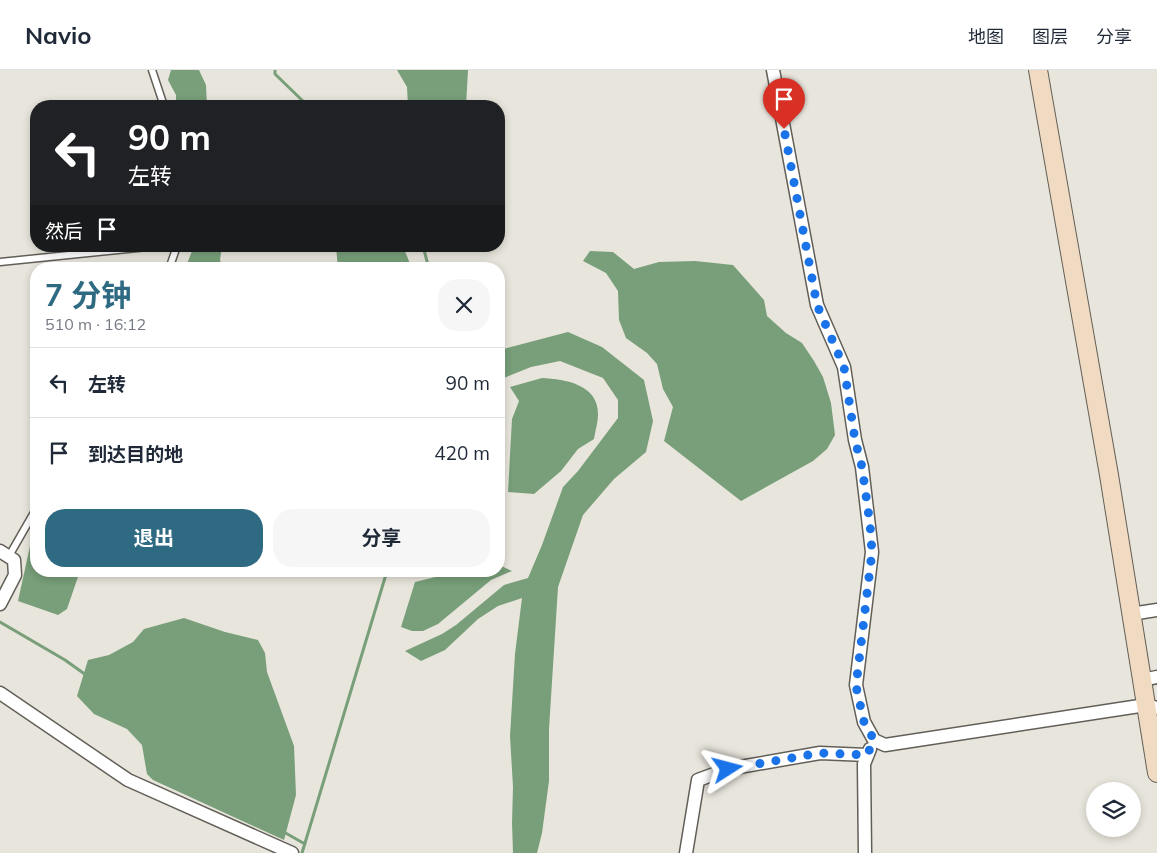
<!DOCTYPE html>
<html lang="zh">
<head>
<meta charset="utf-8">
<style>
	:root { --surface:#fff; --page:#f6f6f7; --text:#1f2937; --muted:#747a83; --line:#e0e1e3; --accent:#2e6a82 }
	body { margin:0; font-family:Mulish,"Noto Sans SC",sans-serif; background:var(--page); color:var(--text); height:100vh; display:flex; flex-direction:column; font-size:19px; white-space:nowrap }
	* { box-sizing:border-box; margin:0 }
	p { font-size:16px; color:var(--muted) }
	.icon { flex:none; width:28px; height:28px; fill:none; stroke:currentColor; stroke-width:2; stroke-linecap:round; stroke-linejoin:round }
	.map { position:relative; flex:1; overflow:hidden }
	.drawer { position:absolute; left:30px; top:192px; width:475px; height:315px; display:flex; flex-direction:column; background:var(--surface); border-radius:20px; box-shadow:0 2px 8px #0003 }
	.drawer>* { flex:none }
	.hud { position:absolute; left:30px; top:30px; width:475px; height:152px; border-radius:20px; box-shadow:0 2px 8px #0003; background:#202124; color:#fff; overflow:hidden }
	.buttons { position:absolute; left:1086px; top:712px; display:grid; gap:10px }
	.buttons a { display:grid; place-items:center; width:55px; height:55px; border-radius:50%; background:var(--surface); box-shadow:0 2px 8px #0003; font-size:25px }
	.pin { position:absolute; display:grid; place-items:center; width:42px; height:42px; color:#fff; margin:-51px -21px; border-radius:50% 50% 50% 0; rotate:-45deg; box-shadow:0 0 5px #0007 }
	.pin .icon { rotate:45deg }
	.me { position:absolute; width:55px; margin:-28px; rotate:81deg; stroke-linejoin:round; filter:drop-shadow(0 0 4px #0008) }
	.turn { display:flex; align-items:center; gap:18px; height:105px; padding:0 15px; font-size:22px }
	.turn .icon { width:65px; height:65px; stroke-width:2.5 }
	.turn b { display:block; font-size:35px; line-height:42px }
	.then { display:flex; align-items:center; height:48px; padding:0 15px; background:#0003; gap:10px; font-size:19px }
	.round { display:grid; place-items:center; flex:none; width:52px; height:52px; border-radius:20px; background:var(--page) }
	.head { display:flex; align-items:center; justify-content:space-between; height:85px; padding:0 15px }
	h1 { font-size:30px; font-weight:700; line-height:38px; color:var(--accent) }
	.button { display:flex; gap:10px; margin-top:auto; padding:10px 15px }
	.button a { flex:1; height:58px; border-radius:20px; background:var(--accent); color:#fff; font-size:20px; font-weight:700; line-height:58px; text-align:center }
	.button a+a { background:var(--page); color:var(--text) }
	ul { padding:0; list-style:none }
	li { display:flex; align-items:center; gap:15px; height:70px; padding:0 15px; border-top:1px solid var(--line) }
	li div { flex:1 }
	li b { display:block; font-size:19px }
	li em { font-style:normal }
	header { display:flex; align-items:center; gap:30px; box-sizing:border-box; height:70px; padding:0 25px; background:var(--surface); border-bottom:1px solid var(--line) }
	header strong { font-size:24px }
	nav { display:flex; gap:28px; margin-inline-start:auto; font-size:18px }
	.map>svg:first-child { display:block }
	.water { fill:#789f79 }
	.lines { fill:none; stroke-linecap:round; stroke-linejoin:round }
	.stream { stroke:#789f79; stroke-width:3 }
	.lane-casing { stroke:#625f58; stroke-width:9 }
	.street-casing { stroke:#625f58; stroke-width:15 }
	.secondary-casing { stroke:#625f58; stroke-width:20 }
	.lane { stroke:#fff; stroke-width:6 }
	.street { stroke:#fff; stroke-width:12 }
	.secondary { stroke:#f0dac1; stroke-width:18 }
	.route { stroke:#1a73e8; stroke-width:9; stroke-dasharray:0 16.2 }
</style>
</head>
<body>
<header>
<strong>Navio</strong>
<nav><a>地图</a><a>图层</a><a>分享</a></nav>
</header>
<div class="map">
<svg width="1157" height="783" viewBox="0 0 1157 783">
	<rect width="100%" height="100%" fill="#e8e5dc"/>
	<path class="water" d="M 171,0 L 199,0 L 206,15 L 207,36 L 176,36 L 176,25 L 168,10 Z
		M 397,0 L 468,0 L 466,36 L 408,36 L 407,17 Z
		M 194,176 L 222,176 L 220,190 L 224,199 L 185,199 Z
		M 336,176 L 403,176 L 412,199 L 338,199 Z
		M 590,181 L 613,182 L 634,199 L 659,192 L 695,191 L 733,195 L 764,230 L 767,246 L 786,263 L 802,273 L 814,291 L 823,307 L 831,333 L 835,365 L 827,379 L 813,391 L 741,431 L 664,371 L 673,337 L 663,319 L 657,294 L 647,283 L 626,268 L 619,250 L 618,221 L 606,203 L 583,191 Z
		M 568,262 L 602,277 L 644,310 L 653,351 L 646,382 L 614,409 L 583,445 L 558,517 L 549,659 L 549,711 L 542,763 L 537,783 L 513,783 L 512,753 L 513,717 L 510,666 L 515,584 L 522,528 L 498,536 L 478,549 L 445,580 L 421,591 L 405,581 L 442,564 L 456,555 L 504,515 L 528,508 L 542,475 L 563,417 L 578,401 L 618,348 L 618,330 L 603,308 L 560,291 L 531,297 L 499,310 L 499,280 Z
		M 542,308 C 566,309 599,315 598,345 C 598,353 595,361 594,369 L 578,379 L 561,401 L 534,424 L 508,422 L 512,349 L 519,331 L 510,317 Z
		M 36,459 L 36,501 L 80,501 L 67,539 L 58,545 L 18,531 L 32,467 Z
		M 499,495 L 512,501 L 491,510 L 438,554 L 423,561 L 412,561 L 401,557 L 415,512 L 460,501 L 499,501 Z
		M 184,548 L 225,562 L 258,570 L 265,583 L 267,602 L 294,676 L 296,725 L 284,770 L 153,710 L 147,704 L 142,675 L 127,659 L 94,644 L 77,626 L 88,590 L 109,585 L 133,572 L 144,559 Z"/>
	<g class="lines">
		<path class="stream" d="M 275,0 L 275,4 L 308,36
			M 423,176 L 429,199
			M 0,552 L 65,590 L 86,605
			M 282,761 L 305,774
			M 302,783 L 387,501"/>
		<defs>
			<path id="lane" d="M 152,0 L 164,36
				M 0,192 L 157,176
				M 169,199 L 177,176
				M 9,486 L 36,439"/>
			<path id="street" d="M 773,0 L 817,235 L 844,297 L 855,370 L 862,397 L 872,482 L 856,615 L 864,652 L 874,670 L 885,675 L 1146,635 L 1157,638
				M 0,481 L 14,490 L 15,505 L 0,534
				M 1131,544 L 1157,540
				M 1142,610 L 1157,607
				M 0,623 L 128,710 L 292,783
				M 686,783 L 698,710 L 728,699 L 820,683 L 867,685
				M 865,783 L 864,694 L 870,679"/>
			<path id="secondary" d="M 1038,0 L 1109,405 L 1157,703"/>
		</defs>
		<use href="#lane" class="lane-casing"/>
		<use href="#street" class="street-casing"/>
		<use href="#secondary" class="secondary-casing"/>
		<use href="#lane" class="lane"/>
		<use href="#street" class="street"/>
		<use href="#secondary" class="secondary"/>
	</g>
	<g class="lines">
		<path class="route" d="M 728,699 L 820,683 L 867,685 L 874,670 L 864,652 L 856,616 L 872,482 L 870,454 L 862,397 L 855,370 L 844,297 L 817,235 L 784,59"/>
	</g>
</svg>
<div class="buttons">
<a><svg class="icon" aria-label="layers" viewBox="0 0 24 24"><path d="M12 4l9 5-9 5-9-5zM3 14l9 5 9-5"/></svg></a>
</div>
<div class="pin" style="left:784px;top:59px;background:#d93025"><svg class="icon" aria-label="arrive" viewBox="0 0 24 24"><path d="M6 21V4h12l-3 4 3 4H6"/></svg></div>
<svg class="me" style="left:728px;top:699px" viewBox="-20 -20 40 40"><path d="M0-17L14 15 0 8-14 15z" fill="#1a73e8" stroke="#fff" stroke-width="4"/></svg>
<div class="hud">
<div class="turn"><svg class="icon" aria-label="left" viewBox="0 0 24 24"><path d="M17 20v-9H6M10 6l-5 5 5 5"/></svg><div><b>90 m</b>左转</div></div>
<div class="then">然后<svg class="icon" aria-label="arrive" viewBox="0 0 24 24"><path d="M6 21V4h12l-3 4 3 4H6"/></svg></div>
</div>
<section class="drawer">
<div class="head"><div><h1>7 分钟</h1><p>510 m · 16:12</p></div><a class="round"><svg class="icon" aria-label="close" viewBox="0 0 24 24"><path d="M6 6l12 12M18 6L6 18"/></svg></a></div>
<ul>
<li><svg class="icon" aria-label="left" viewBox="0 0 24 24"><path d="M17 20v-9H6M10 6l-5 5 5 5"/></svg><div><b>左转</b></div><em>90 m</em></li>
<li><svg class="icon" aria-label="arrive" viewBox="0 0 24 24"><path d="M6 21V4h12l-3 4 3 4H6"/></svg><div><b>到达目的地</b></div><em>420 m</em></li>
</ul>
<div class="button"><a>退出</a><a>分享</a></div>
</section>
</div>
</body>
</html>
